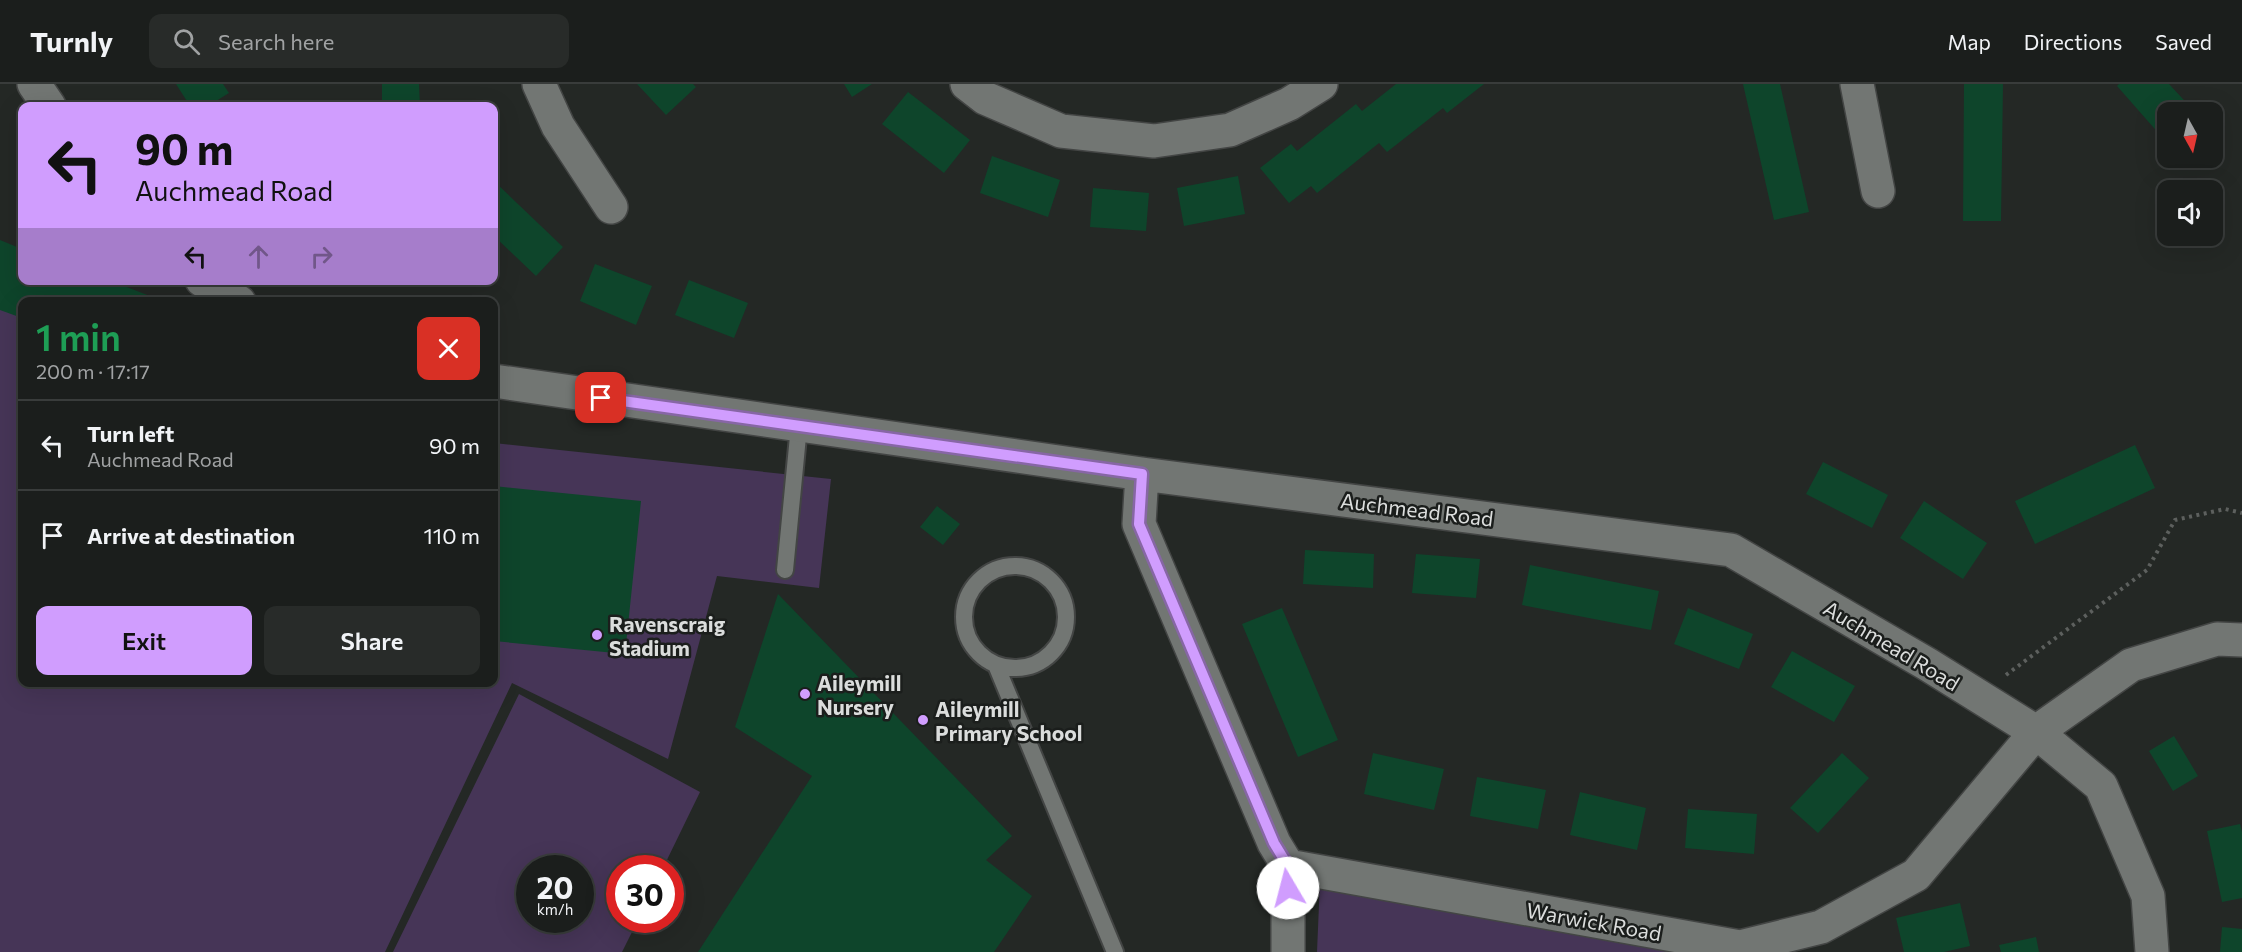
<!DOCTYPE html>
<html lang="en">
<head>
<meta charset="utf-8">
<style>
	:root { --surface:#1b1e1c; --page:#282b29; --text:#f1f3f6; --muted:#a0a2a3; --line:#393c3b; --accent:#d09dfe }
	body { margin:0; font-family:Commissioner,sans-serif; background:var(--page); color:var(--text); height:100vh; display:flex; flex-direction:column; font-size:22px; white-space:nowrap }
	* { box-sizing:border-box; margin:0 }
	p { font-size:20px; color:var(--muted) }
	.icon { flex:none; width:33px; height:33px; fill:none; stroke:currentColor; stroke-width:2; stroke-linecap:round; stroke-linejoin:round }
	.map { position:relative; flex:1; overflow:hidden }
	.details { position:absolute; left:18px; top:213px; width:480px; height:390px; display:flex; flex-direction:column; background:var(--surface); border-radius:12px; box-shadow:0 6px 24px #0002,0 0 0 2px var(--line) }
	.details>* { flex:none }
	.top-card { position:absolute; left:18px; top:18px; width:480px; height:183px; border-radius:12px; box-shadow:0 6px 24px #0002,0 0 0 2px var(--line); background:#d09dfe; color:#111; overflow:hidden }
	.needle { width:39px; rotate:172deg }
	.controls { position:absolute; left:2157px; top:18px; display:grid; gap:12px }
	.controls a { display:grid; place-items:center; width:66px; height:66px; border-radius:12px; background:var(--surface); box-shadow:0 6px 24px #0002,0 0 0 2px var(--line); font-size:30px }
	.speed { position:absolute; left:516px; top:771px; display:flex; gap:12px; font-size:30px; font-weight:700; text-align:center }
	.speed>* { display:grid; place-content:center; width:78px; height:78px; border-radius:50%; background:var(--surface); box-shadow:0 6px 24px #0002,0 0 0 2px var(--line); line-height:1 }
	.speed small { font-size:15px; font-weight:400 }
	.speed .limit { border:9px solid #d22; background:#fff; color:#111 }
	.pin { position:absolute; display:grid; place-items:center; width:51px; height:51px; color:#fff; margin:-26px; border-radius:12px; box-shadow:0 3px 9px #0006 }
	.me { position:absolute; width:66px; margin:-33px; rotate:352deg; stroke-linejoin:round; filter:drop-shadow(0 0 4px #0008) }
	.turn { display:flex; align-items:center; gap:21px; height:126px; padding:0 18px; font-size:27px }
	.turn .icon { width:78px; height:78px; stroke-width:2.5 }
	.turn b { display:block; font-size:42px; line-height:51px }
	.lanes { display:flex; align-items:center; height:57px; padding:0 18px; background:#0003; justify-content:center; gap:30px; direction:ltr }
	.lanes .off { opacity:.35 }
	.round { display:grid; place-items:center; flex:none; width:63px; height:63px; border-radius:12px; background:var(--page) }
	.summary { display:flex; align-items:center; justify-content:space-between; height:102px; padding:0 18px }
	h1 { font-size:36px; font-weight:600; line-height:45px; color:#1e9e55 }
	.primary-button { display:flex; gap:12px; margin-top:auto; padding:12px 18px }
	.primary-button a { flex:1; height:69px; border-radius:12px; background:var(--accent); color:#111; font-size:24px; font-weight:600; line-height:69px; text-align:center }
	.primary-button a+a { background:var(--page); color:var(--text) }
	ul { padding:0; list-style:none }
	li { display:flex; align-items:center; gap:18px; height:90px; padding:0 18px; border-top:2px solid var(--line) }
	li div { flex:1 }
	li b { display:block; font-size:22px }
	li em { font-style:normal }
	header { display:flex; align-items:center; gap:36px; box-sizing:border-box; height:84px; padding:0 30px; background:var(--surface); border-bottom:2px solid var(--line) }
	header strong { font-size:28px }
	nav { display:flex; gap:33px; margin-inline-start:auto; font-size:21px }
	.search { width:420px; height:54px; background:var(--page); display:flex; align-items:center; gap:15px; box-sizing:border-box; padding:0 21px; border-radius:12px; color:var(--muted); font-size:22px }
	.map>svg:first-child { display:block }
	.green { fill:#463557; fill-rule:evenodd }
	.building { fill:#0e452b }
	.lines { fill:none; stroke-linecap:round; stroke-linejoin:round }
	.lane-casing { stroke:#434544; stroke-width:20 }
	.street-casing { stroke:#434544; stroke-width:36 }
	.path { stroke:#5d605e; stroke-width:4; stroke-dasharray:3 4.5; stroke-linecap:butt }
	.lane { stroke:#727673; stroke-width:16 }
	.street { stroke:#727673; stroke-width:33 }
	.route-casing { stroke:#8766a5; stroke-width:15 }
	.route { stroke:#d09dfe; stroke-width:10 }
	.poi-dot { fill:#d09dfe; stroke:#1b1e1c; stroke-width:2 }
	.labels { text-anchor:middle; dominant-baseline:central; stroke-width:5; stroke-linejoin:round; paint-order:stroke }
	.street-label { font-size:21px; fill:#dbdddc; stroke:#1b1e1c }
	.poi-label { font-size:21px; font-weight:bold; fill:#dbdddc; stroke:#1b1e1c; text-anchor:start }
</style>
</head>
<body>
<header>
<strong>Turnly</strong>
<div class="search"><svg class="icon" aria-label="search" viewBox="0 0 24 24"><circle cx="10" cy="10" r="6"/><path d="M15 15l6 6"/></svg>Search here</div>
<nav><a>Map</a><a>Directions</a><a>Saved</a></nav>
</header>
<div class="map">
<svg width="2242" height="868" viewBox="0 0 2242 868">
	<rect width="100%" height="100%" fill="#242825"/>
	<path class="green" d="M 0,167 L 22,177 L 22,598 L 494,598 L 494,359 L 831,395 L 819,504 L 717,492 L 668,675 L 512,599 L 385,868 L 0,868 Z
		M 519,610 L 700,708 L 663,784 L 620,784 L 620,836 L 638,836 L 622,868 L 393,868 ZM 580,784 L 580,836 L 530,836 L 530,784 Z
		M 1320,797 L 1668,868 L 1317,868 Z"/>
	<path class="building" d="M 176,0 L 223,0 L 229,9 L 208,22 L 190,22 Z
		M 382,0 L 419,0 L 420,22 L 382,22 Z
		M 637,0 L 693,0 L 696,3 L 666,31 Z
		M 844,0 L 872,0 L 852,13 Z
		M 1396,0 L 1484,0 L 1447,29 L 1443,24 L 1387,68 L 1379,59 L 1317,109 L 1311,102 L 1289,119 L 1260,84 L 1291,60 L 1297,67 L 1356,20 L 1362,27 Z
		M 1743,0 L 1780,0 L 1809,128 L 1774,136 Z
		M 1964,0 L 2003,0 L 2001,137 L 1963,137 Z
		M 2119,0 L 2169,0 L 2195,28 L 2168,28 L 2168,60 L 2117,2 Z
		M 908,8 L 970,56 L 944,89 L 882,40 Z
		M 992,72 L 1060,96 L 1048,133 L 980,109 Z
		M 1238,92 L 1245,130 L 1184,142 L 1177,104 Z
		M 494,97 L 563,163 L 536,192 L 494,152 Z
		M 1093,104 L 1149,109 L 1146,147 L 1090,143 Z
		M 0,156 L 22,165 L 22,196 L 109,196 L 165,218 L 22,218 L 22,234 L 0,226 Z
		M 595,180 L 652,202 L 636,241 L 580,217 Z
		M 689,196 L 748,219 L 734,254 L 675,231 Z
		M 2135,361 L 2155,404 L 2035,460 L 2015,417 Z
		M 1823,378 L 1888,411 L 1872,444 L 1806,410 Z
		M 494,402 L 641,417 L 625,570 L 494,557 Z
		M 1924,417 L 1987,459 L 1963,495 L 1900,454 Z
		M 937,422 L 960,440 L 943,461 L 920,443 Z
		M 1305,466 L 1374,470 L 1373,504 L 1303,500 Z
		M 1416,470 L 1480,475 L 1476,514 L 1412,509 Z
		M 1530,481 L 1659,507 L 1651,546 L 1522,521 Z
		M 778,510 L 1012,752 L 986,776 L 1032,812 L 994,868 L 698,868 L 812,692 L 735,643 Z
		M 1282,524 L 1338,656 L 1298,673 L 1242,540 Z
		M 1688,524 L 1753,550 L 1739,585 L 1674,560 Z
		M 1792,567 L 1855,602 L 1834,638 L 1771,603 Z
		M 2174,652 L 2198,692 L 2173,707 L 2149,667 Z
		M 1373,669 L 1444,685 L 1434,726 L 1364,710 Z
		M 1842,669 L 1869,694 L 1818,749 L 1790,724 Z
		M 1477,693 L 1546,706 L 1538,745 L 1470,732 Z
		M 1580,708 L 1646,724 L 1637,766 L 1570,751 Z
		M 1688,725 L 1757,730 L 1754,770 L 1685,764 Z
		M 2240,740 L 2242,748 L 2242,814 L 2222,818 L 2207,747 Z
		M 1960,819 L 1970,862 L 1944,868 L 1904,868 L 1896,834 Z
		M 2222,843 L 2242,845 L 2242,868 L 2220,868 Z
		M 2036,853 L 2039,868 L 2001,868 L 1999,861 Z"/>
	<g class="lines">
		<defs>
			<path id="lane" d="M964 533a51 51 0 1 1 102 0a51 51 0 1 1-102 0Z
				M 785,486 L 799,342
				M 996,581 L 1115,868"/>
			<path id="street" d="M 34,0 L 49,22
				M 539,0 L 558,42 L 611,123
				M 967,0 L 985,14 L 1061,47 L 1154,57 L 1230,46 L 1289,20 L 1321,0
				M 1857,0 L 1878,107
				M 202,196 L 239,218
				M 494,297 L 1142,390 L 1731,466 L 1927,580 L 2036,648 L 2101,702 L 2148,812 L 2152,868
				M 1142,390 L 1139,440 L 1274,759 L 1288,782 L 1288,868
				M 1288,782 L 1740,863 L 1821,843 L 1916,791 L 2036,648 L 2131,581 L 2217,555 L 2242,556"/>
		</defs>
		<use href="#lane" class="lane-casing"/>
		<use href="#street" class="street-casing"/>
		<path class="path" d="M 2006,591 L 2147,486 L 2175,436 L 2225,425 L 2242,429"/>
		<use href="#lane" class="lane"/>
		<use href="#street" class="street"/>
	</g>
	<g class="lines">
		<defs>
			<path id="route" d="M 601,314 L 1142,390 L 1139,440 L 1274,759 L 1288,782 L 1288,804"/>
		</defs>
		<use href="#route" class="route-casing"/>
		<use href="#route" class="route"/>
	</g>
	<g class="poi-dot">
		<circle cx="597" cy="551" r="6"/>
		<circle cx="805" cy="610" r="6"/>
		<circle cx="923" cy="636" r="6"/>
	</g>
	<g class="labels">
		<g class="street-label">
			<text transform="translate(1417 425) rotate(7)">Auchmead Road</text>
			<text transform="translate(1892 561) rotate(31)">Auchmead Road</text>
			<text transform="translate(1594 837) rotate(10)">Warwick Road</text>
		</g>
		<g class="poi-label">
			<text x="609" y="539">Ravenscraig<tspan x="609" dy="24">Stadium</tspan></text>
			<text x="817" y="598">Aileymill<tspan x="817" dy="24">Nursery</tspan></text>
			<text x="935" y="624">Aileymill<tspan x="935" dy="24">Primary School</tspan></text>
		</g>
	</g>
</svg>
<div class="controls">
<a><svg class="needle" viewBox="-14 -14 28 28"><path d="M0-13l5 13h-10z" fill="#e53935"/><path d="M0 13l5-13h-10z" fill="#a0a2a3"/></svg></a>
<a><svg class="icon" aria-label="sound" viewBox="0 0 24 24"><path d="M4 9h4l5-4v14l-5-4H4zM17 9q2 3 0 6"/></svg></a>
</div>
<div class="speed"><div>20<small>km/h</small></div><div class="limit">30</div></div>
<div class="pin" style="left:601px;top:314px;background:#d93025"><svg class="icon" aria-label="arrive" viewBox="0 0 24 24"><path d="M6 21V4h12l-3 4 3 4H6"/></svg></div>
<svg class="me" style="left:1288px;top:804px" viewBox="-20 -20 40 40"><circle r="19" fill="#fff"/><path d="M0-13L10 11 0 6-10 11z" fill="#d09dfe"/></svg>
<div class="top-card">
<div class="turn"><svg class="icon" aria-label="left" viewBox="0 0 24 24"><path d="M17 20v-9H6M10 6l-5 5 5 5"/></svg><div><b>90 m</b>Auchmead Road</div></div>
<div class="lanes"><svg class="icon" aria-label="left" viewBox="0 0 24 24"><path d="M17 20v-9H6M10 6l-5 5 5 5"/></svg><svg class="icon off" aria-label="ahead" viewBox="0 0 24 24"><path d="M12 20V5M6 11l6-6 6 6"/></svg><svg class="icon off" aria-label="right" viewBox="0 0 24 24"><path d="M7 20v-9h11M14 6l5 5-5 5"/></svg></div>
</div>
<section class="details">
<div class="summary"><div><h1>1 min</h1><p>200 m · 17:17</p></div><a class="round" style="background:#d93025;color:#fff"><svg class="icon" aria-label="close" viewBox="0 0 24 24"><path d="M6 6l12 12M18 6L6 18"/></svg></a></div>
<ul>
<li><svg class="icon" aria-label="left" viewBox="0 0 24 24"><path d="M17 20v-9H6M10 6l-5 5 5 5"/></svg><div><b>Turn left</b><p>Auchmead Road</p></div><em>90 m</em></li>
<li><svg class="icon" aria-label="arrive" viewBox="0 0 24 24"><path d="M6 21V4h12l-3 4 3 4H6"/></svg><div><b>Arrive at destination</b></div><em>110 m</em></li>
</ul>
<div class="primary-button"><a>Exit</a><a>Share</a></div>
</section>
</div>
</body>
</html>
